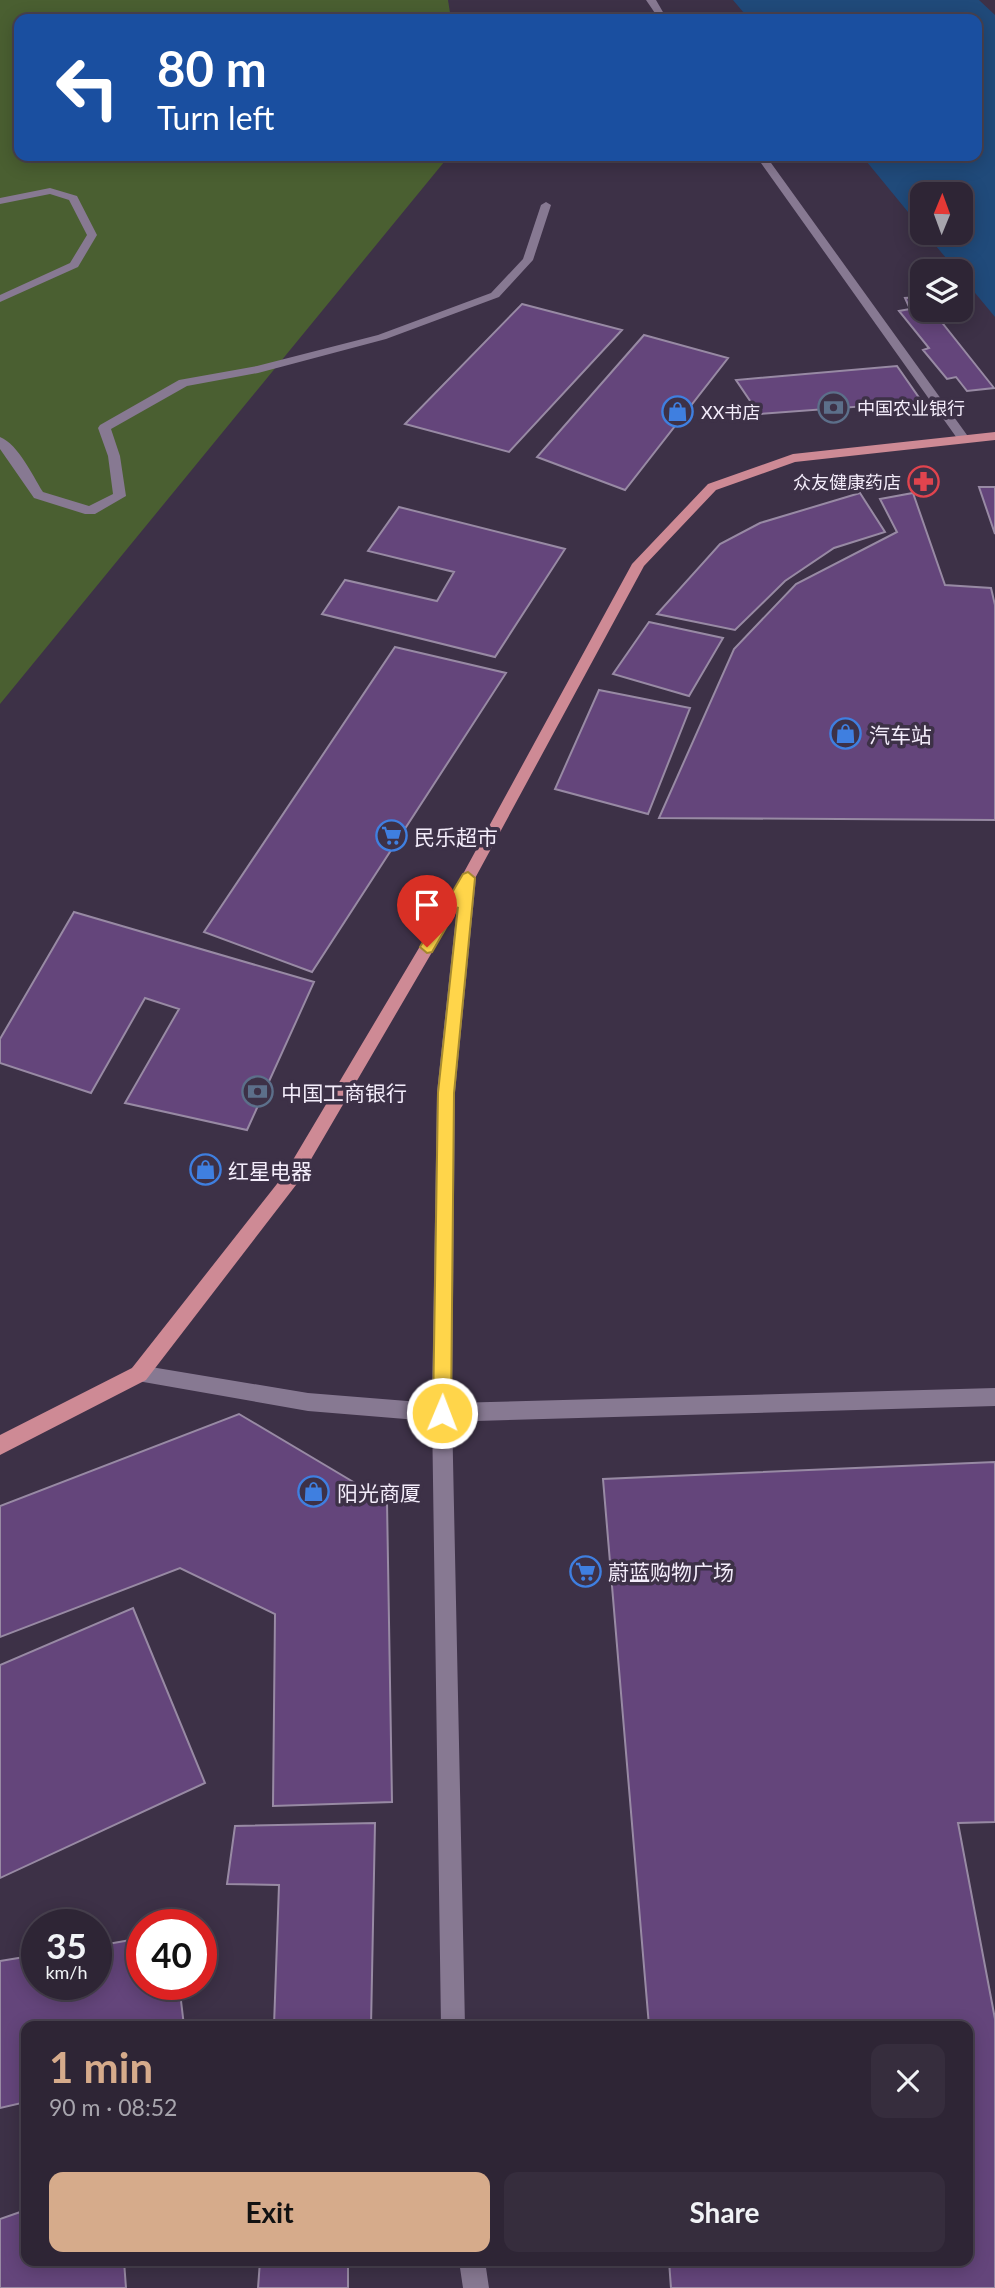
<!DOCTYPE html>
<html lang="en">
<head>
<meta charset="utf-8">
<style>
	:root { --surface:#2e2535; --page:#362d3d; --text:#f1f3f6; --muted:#a7a5ad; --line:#494250; --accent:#d6ab8b }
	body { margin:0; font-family:Lato,"Noto Sans SC",sans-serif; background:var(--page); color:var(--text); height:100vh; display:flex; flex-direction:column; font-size:26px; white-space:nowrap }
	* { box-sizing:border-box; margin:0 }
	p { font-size:23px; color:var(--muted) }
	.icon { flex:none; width:38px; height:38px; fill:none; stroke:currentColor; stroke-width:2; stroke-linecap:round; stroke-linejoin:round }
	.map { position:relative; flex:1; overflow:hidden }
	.side { position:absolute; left:21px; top:2021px; width:952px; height:245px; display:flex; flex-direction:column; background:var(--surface); border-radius:14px; box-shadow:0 4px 18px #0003,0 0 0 2px var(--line) }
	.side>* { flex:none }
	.hud { position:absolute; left:14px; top:14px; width:968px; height:147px; border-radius:14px; box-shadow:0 4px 18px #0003,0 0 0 2px var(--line); background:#1a4fa0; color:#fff; overflow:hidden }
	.needle { width:46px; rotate:1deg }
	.controls { position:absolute; left:910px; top:182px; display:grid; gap:14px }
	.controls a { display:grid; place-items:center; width:63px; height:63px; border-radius:14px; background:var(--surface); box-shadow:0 4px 18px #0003,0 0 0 2px var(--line); font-size:35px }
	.speed { position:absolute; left:21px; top:1909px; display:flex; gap:14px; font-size:35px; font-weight:700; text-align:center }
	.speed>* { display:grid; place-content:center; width:91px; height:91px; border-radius:50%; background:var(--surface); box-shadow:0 4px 18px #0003,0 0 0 2px var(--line); line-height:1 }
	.speed small { font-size:18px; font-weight:400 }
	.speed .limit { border:10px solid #d22; background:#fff; color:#111 }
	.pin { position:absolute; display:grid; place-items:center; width:60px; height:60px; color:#fff; margin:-72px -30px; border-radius:50% 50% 50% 0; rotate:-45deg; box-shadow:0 0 7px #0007 }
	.pin .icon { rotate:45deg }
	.me { position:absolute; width:77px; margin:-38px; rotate:1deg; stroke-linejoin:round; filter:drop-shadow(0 0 5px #0008) }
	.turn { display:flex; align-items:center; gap:24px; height:147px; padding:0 28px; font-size:32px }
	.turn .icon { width:91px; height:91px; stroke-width:2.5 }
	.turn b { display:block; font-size:49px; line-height:60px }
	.round { display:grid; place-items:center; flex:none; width:74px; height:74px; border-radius:14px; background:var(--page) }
	.overview { display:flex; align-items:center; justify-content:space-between; height:119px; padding:0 28px }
	h1 { font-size:42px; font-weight:700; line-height:52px; color:var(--accent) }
	.button { display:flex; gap:14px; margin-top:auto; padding:14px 28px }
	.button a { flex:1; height:80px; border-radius:14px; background:var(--accent); color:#111; font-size:28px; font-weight:700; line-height:80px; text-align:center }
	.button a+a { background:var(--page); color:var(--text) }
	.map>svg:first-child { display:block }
	.green { fill:#4a5f31 }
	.water { fill:#204a7a }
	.building { fill:#64457b; stroke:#988aa4; stroke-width:2 }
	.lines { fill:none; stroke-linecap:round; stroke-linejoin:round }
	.service { fill:#877992; fill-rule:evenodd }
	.pedestrian { fill:#877992; fill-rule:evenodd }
	.tertiary { fill:#877992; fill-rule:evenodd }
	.secondary { fill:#877992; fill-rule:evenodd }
	.primary { fill:#ce8a95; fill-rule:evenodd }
	.route { fill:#ffd54a; stroke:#a68a30; stroke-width:2 }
	.labels { text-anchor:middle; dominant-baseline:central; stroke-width:7; stroke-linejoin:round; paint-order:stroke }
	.far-poi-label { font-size:18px; fill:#f3ecfa; stroke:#3d3147; text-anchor:start }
	.poi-label { font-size:21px; fill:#f3ecfa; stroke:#3d3147; text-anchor:start }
</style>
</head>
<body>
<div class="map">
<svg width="995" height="2288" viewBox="0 0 995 2288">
	<rect width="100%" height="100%" fill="#3d3147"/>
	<path class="green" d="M 0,0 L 448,0 L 451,19 L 19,19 L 19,156 L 449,156 L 0,704 Z"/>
	<path class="water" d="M 733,0 L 979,0 L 995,15 L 995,317 L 961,276 L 961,271 L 957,271 L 925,233 L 961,233 L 961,194 L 922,194 L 922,229 L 862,156 L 976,156 L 976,19 L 749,19 Z"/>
	<path class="building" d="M 921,297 L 922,310 L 932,310 L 994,388 L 967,391 L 956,377 L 947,379 L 923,350 L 929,348 L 899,311 L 910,309 L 905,298 Z
		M 522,304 L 622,330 L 509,452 L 405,424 Z
		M 644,335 L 728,358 L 625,490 L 537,457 Z
		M 897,366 L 922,402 L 759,414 L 736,380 Z
		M 979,487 L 995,487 L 995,534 Z
		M 860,493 L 885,532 L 834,548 L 785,581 L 735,630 L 657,614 L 720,544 L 760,523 Z
		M 913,493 L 945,585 L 991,588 L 995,605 L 995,820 L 659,818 L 734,649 L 796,584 L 897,532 L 880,499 Z
		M 399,507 L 565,549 L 495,657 L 322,614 L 345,580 L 437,601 L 454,572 L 368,551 Z
		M 649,622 L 723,638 L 689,696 L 613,674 Z
		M 395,647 L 506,673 L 312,972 L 204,932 Z
		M 599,690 L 690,708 L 648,814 L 555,789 Z
		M 74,912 L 314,982 L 247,1130 L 125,1103 L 179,1009 L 145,998 L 91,1093 L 0,1063 L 0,1039 Z
		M 239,1414 L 387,1502 L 392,1802 L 273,1806 L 275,1614 L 180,1568 L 0,1637 L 0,1506 Z
		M 995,1462 L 995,1822 L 958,1823 L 995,2019 L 995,2288 L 671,2288 L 669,2261 L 968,2261 L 968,2026 L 649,2026 L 603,1479 Z
		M 133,1608 L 205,1783 L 0,1878 L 0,1665 Z
		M 375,1823 L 371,2026 L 274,2026 L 279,1885 L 227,1884 L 235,1826 Z
		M 142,1938 L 142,1984 L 179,1984 L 184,2026 L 26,2026 L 26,2102 L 0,2108 L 0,1961 L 37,1955 L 37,1984 L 96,1984 L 96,1946 Z
		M 26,2210 L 26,2261 L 124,2261 L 126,2288 L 0,2288 L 0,2219 Z
		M 260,2261 L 348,2261 L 348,2288 L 258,2288 Z"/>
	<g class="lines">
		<path class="service" d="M 50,188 L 77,196 L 97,235 L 78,267 L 0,302 L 0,295 L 70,263 L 87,235 L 69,200 L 50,194 L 0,204 L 0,198 Z
			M 546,202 L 551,205 L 533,260 L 499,297 L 386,339 L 258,373 L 187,386 L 111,429 L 120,456 L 126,496 L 95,514 L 85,514 L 34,498 L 0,449 L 0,437 C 19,445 32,475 43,492 L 89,506 L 113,494 L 108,456 L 98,428 L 100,425 L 179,380 L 257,366 L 378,335 L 491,293 L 523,259 L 541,205 Z"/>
		<path class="pedestrian" d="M 442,1404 L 449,1406 L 452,1413 L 465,2026 L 441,2026 L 432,1413 L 435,1406 Z
			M 459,2261 L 485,2261 L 489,2288 L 463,2288 Z"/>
		<path class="tertiary" d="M 468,872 L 476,878 L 455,1092 L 452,1403 L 995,1388 L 995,1406 L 442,1422 L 308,1411 L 132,1380 L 129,1374 L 132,1368 L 139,1365 L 308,1393 L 432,1403 L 437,1092 L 460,878 Z"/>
		<path class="secondary" d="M 646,0 L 656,0 L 667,19 L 659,19 Z
			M 756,156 L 766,156 L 967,435 L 967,441 L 959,441 Z"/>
		<path class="primary" d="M 995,432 L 995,440 L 795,462 L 716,490 L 644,566 L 473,882 L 296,1185 L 146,1380 L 0,1455 L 0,1435 L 132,1368 L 284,1175 L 463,874 L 632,564 L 708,484 L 793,454 Z"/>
	</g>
	<path class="route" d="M 468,872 L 475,878 L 454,1093 L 451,1413 L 448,1419 L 442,1422 L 436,1419 L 433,1413 L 438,1093 L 458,907 L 432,952 L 427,953 L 420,947 L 463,874 Z"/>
	<defs>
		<symbol id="bank-ring" viewBox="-11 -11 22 22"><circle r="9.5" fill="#3d3147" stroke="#5c6f8a" stroke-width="1.5"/><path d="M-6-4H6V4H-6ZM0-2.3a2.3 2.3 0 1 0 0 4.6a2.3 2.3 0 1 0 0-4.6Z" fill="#5c6f8a"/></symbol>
		<symbol id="shop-ring" viewBox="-11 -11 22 22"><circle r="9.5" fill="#3d3147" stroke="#3f7fe0" stroke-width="1.5"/><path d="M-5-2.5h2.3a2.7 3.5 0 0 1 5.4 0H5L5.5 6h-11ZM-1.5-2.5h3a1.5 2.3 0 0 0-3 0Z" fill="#3f7fe0"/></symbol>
		<symbol id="pharmacy-ring" viewBox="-11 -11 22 22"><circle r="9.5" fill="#3d3147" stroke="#e0444e" stroke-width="1.5"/><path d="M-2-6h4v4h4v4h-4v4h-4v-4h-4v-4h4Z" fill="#e0444e"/></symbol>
		<symbol id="supermarket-ring" viewBox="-11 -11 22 22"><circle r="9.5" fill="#3d3147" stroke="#3f7fe0" stroke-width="1.5"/><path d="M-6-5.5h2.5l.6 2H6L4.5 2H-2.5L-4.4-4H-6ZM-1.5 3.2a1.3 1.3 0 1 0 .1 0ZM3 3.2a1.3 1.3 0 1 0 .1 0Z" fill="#3f7fe0"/></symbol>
	</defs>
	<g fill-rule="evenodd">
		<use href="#bank-ring" x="816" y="390" width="35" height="35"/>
		<use href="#shop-ring" x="660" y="394" width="35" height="35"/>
		<use href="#pharmacy-ring" x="906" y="464" width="35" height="35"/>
		<use href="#shop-ring" x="828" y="716" width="35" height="35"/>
		<use href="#supermarket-ring" x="374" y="818" width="35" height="35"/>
		<use href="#bank-ring" x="240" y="1074" width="35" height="35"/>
		<use href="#shop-ring" x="188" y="1152" width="35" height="35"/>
		<use href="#shop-ring" x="296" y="1474" width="35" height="35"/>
		<use href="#supermarket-ring" x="568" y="1554" width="35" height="35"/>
	</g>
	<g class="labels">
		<g class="far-poi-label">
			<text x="857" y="408">中国农业银行</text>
			<text x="701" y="412">XX书店</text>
			<text x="901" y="482" text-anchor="end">众友健康药店</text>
		</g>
		<g class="poi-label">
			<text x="869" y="734">汽车站</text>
			<text x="414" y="836">民乐超市</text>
			<text x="281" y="1092">中国工商银行</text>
			<text x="228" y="1170">红星电器</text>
			<text x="337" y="1492">阳光商厦</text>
			<text x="608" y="1571">蔚蓝购物广场</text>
		</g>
	</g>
</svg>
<div class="controls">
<a><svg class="needle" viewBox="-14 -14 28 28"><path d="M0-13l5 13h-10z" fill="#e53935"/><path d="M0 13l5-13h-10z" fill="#a7a5ad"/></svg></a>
<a><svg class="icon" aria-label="layers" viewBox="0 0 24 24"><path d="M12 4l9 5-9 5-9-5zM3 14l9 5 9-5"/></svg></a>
</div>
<div class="speed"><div>35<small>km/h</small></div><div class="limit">40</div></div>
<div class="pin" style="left:427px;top:947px;background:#d93025"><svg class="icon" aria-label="arrive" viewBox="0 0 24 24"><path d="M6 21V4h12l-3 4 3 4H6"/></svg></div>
<svg class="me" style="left:442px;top:1413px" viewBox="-20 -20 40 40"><circle r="17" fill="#ffd54a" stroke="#fff" stroke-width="3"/><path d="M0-11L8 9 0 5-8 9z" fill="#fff"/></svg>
<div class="hud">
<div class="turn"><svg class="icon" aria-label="left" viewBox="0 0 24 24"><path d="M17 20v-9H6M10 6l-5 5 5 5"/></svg><div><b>80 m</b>Turn left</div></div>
</div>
<section class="side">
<div class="overview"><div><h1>1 min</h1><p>90 m · 08:52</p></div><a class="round"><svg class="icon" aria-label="close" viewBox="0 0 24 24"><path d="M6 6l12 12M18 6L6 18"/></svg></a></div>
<div class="button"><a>Exit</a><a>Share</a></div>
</section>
</div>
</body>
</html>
